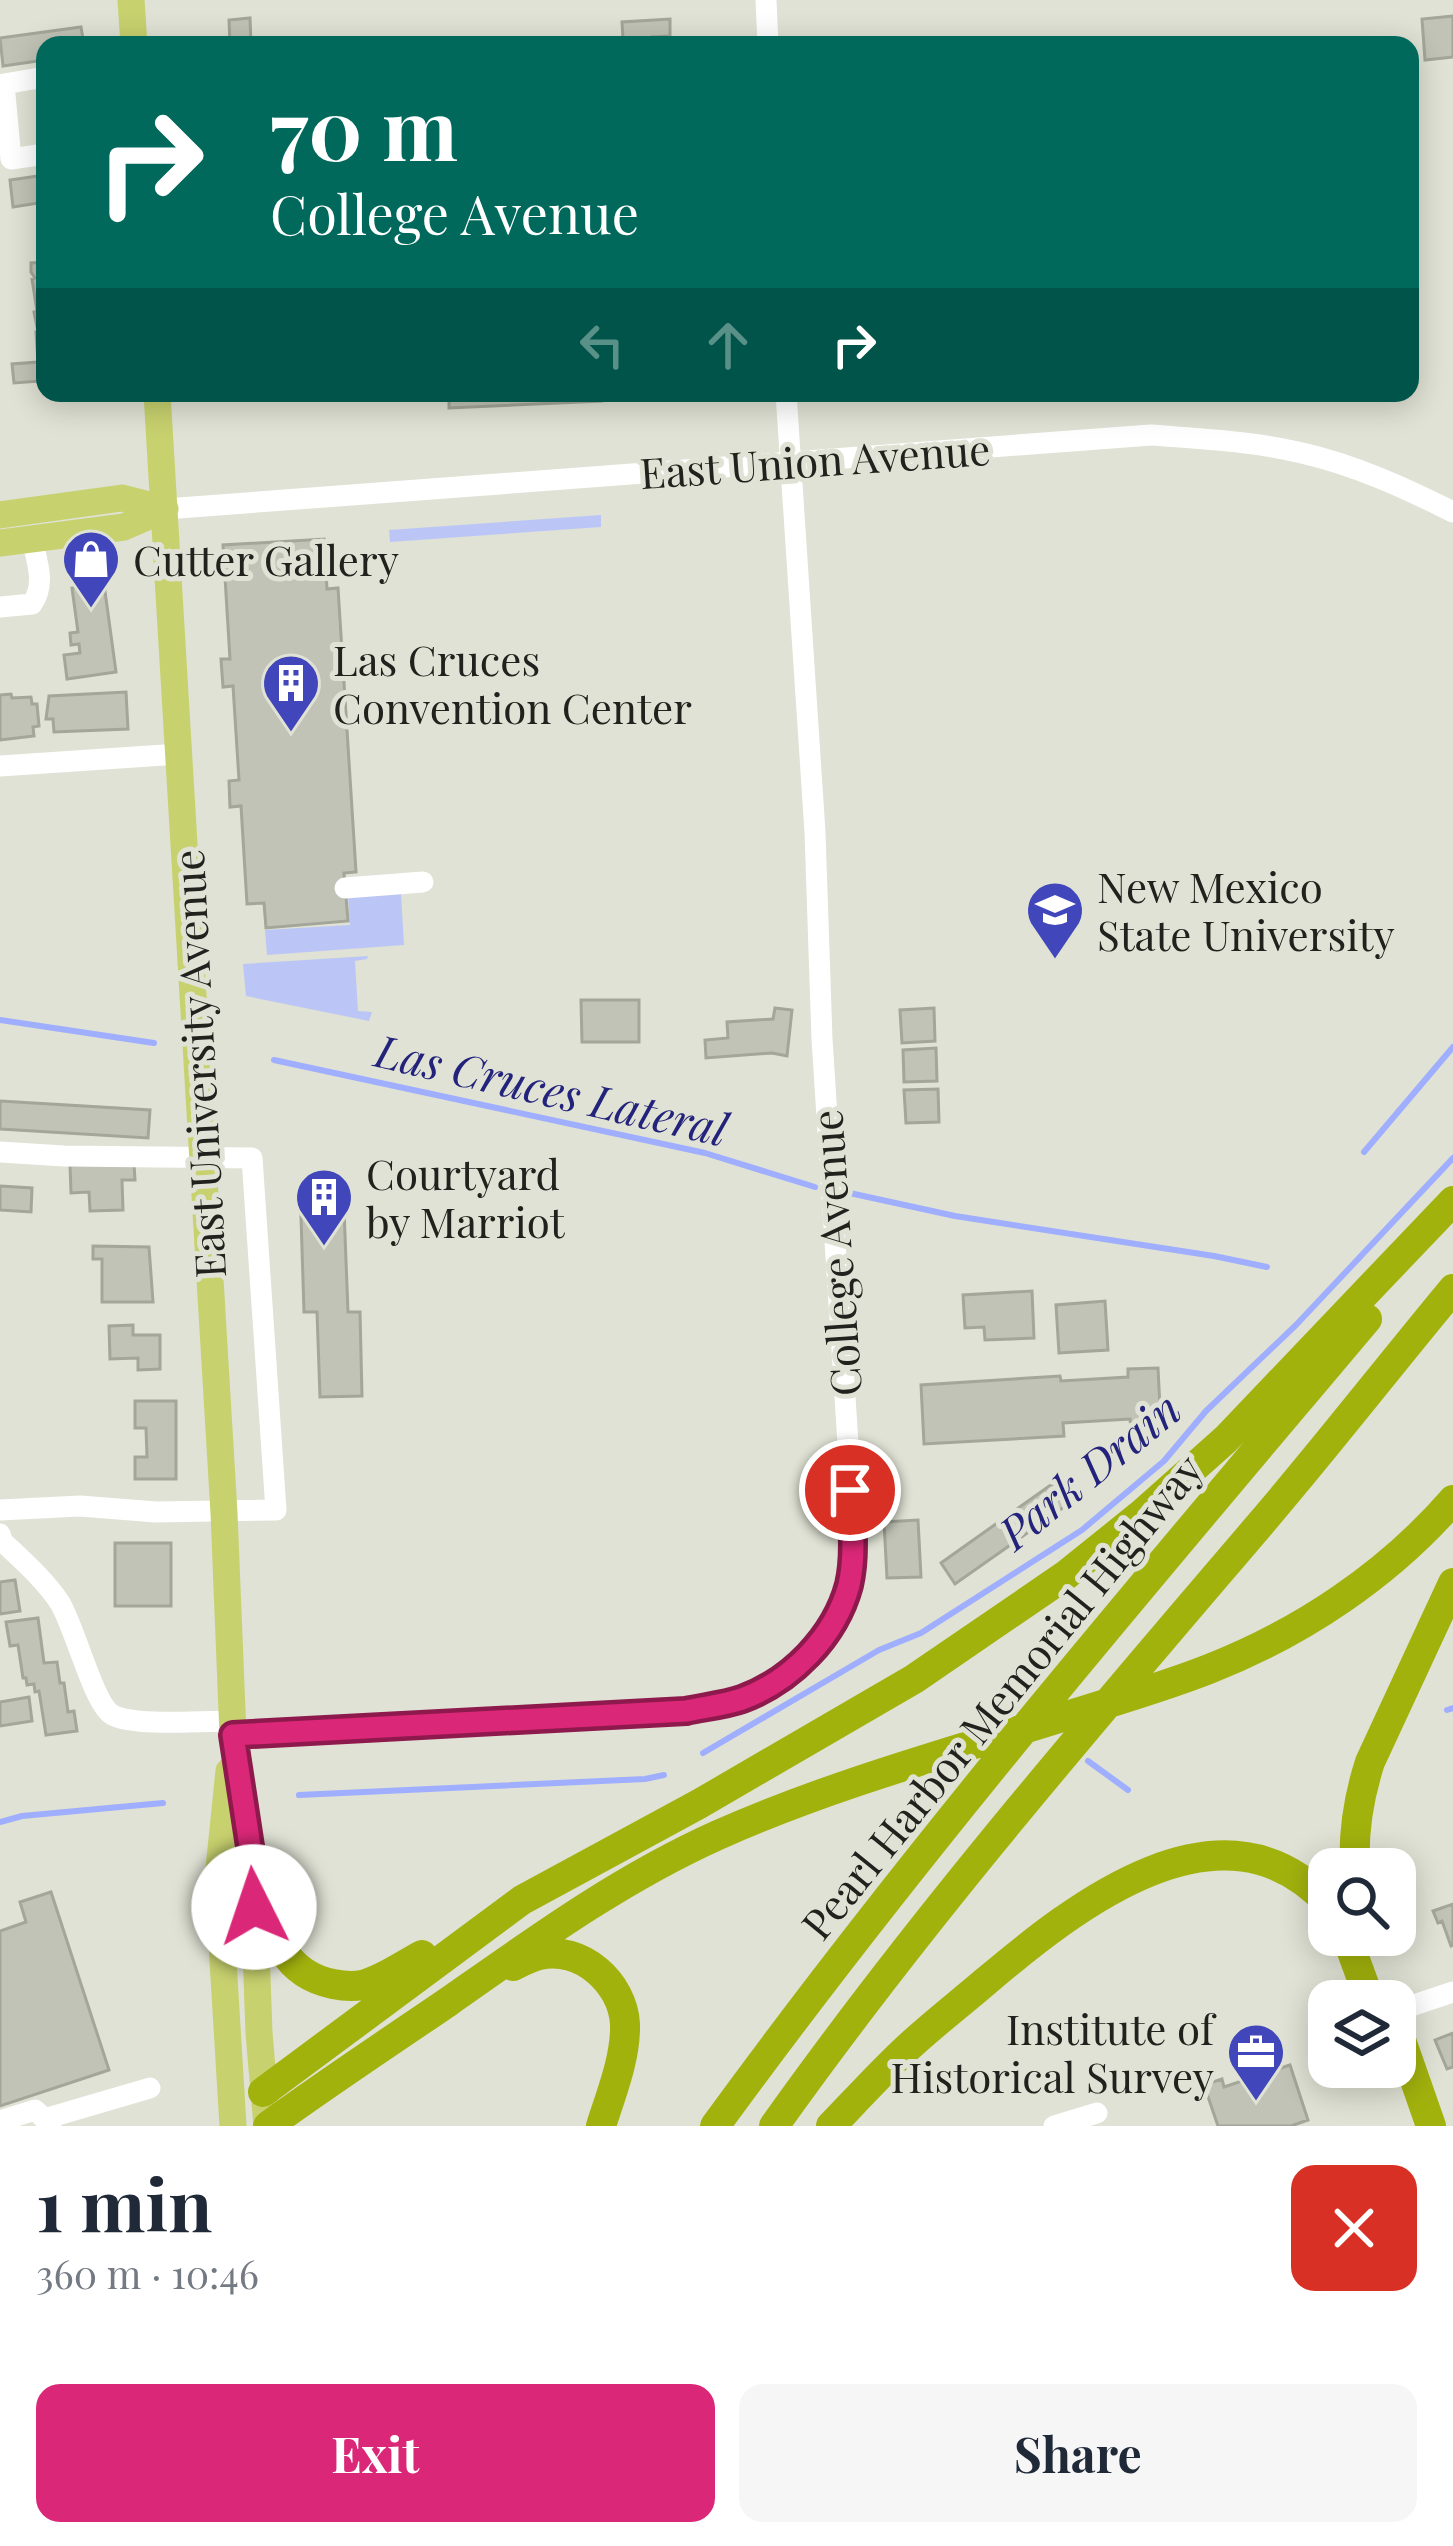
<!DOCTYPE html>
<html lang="en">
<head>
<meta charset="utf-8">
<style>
	:root { --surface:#fff; --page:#f6f6f7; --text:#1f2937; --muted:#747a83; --accent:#db2777 }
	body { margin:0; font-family:"Playfair Display",serif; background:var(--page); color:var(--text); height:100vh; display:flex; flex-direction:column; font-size:45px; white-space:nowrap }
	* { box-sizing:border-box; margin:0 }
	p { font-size:39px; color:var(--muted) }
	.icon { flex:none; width:66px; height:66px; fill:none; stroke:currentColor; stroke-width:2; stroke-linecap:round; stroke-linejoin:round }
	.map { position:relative; height:2126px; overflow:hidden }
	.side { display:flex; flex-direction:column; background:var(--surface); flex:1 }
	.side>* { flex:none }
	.hud { position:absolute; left:36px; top:36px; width:1383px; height:366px; border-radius:24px; box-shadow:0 6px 30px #0003; background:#00695c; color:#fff; overflow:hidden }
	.tools { position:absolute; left:1308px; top:1848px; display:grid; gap:24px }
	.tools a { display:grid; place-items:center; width:108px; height:108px; border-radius:24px; background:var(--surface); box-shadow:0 6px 30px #0003; font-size:60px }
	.pin { position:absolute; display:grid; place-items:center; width:102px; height:102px; color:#fff; margin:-51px; border:6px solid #fff; border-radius:50%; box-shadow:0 3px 12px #0007 }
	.me { position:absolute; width:132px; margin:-66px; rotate:356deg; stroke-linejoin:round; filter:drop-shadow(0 0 9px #0008) }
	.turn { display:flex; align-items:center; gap:42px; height:252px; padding:0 36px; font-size:54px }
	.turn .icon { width:156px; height:156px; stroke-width:2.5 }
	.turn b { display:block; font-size:84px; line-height:102px }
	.lanes { display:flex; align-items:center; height:114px; padding:0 36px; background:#0003; justify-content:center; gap:60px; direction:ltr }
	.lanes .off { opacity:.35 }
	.round { display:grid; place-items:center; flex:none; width:126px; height:126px; border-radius:24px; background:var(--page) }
	.summary { display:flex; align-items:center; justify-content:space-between; height:204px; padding:0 36px }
	h1 { font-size:72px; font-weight:700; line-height:90px }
	.action { display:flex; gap:24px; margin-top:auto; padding:24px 36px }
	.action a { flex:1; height:138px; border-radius:24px; background:var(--accent); color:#fff; font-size:48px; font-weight:700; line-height:138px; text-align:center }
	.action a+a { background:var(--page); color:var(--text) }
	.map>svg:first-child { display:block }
	.green { fill:#bcc6f6 }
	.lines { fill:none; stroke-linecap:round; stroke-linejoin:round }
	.stream { stroke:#9faefe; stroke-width:6 }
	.building { fill:#c0c3b5; stroke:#a3a698; stroke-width:3 }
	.minor { stroke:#fff; stroke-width:21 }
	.major { stroke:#c7d16e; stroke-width:27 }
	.highway { stroke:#a2b20d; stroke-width:30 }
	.route-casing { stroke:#8e194d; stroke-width:30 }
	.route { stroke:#db2777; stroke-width:21 }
	.labels { text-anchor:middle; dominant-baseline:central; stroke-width:10; stroke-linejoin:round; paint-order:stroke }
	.street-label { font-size:42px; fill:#21221d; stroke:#dfe2d4 }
	.poi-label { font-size:42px; fill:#21221d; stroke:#dfe2d4; text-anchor:start }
	.water-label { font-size:45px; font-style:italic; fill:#24237c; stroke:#dfe2d4 }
</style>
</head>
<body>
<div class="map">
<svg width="1453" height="2126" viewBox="0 0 1453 2126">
	<rect width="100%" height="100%" fill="#dfe2d4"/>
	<path class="green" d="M 601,515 L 601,527 L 390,542 L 389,530 Z
		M 401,893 L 404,945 L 267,955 L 265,930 L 350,925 L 348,897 Z
		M 368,956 L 367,959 L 355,961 L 358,1011 L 372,1012 L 369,1021 L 246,996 L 243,964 Z"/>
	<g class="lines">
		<path class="stream" d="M 0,1020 L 154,1043
			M 274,1060 L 705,1153 L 815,1187
			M 1364,1152 L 1453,1047
			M 845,1192 L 955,1216 L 1214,1256 L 1267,1267
			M 1447,1710 L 1453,1708
			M 703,1753 L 879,1650 L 921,1633 L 1082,1530 L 1164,1461 L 1206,1411 L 1296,1325 L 1453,1158
			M 1088,1761 L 1128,1790
			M 299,1795 L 645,1779 L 664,1775
			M 0,1822 L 22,1816 L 163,1803"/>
	</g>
	<path class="building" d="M 1453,16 L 1453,57 L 1425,60 L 1422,19 Z
		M 250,18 L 251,44 L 230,45 L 229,20 Z
		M 670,19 L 670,36 L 652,37 L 653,45 L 631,45 L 630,39 L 623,39 L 622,22 Z
		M 81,27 L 84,45 L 45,45 L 45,60 L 3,66 L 0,38 Z
		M 45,175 L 45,202 L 13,207 L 10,180 Z
		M 45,262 L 45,388 L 40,388 L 40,381 L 14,383 L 12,364 L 38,362 L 36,332 L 38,332 L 34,312 L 37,311 L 32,279 L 35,278 L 31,272 L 31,263 Z
		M 449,393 L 602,393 L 602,401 L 449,408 Z
		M 324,539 L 327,589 L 338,588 L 356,872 L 344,873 L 348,921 L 266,928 L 264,903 L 247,904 L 241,806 L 230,807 L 229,781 L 239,780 L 233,686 L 223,687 L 221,659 L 230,659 L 223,545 Z
		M 104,584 L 116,672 L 67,679 L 64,655 L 80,653 L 79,644 L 71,645 L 70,633 L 78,632 L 72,588 Z
		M 126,692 L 128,729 L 54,732 L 53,719 L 46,719 L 49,696 Z
		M 11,694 L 12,698 L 31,697 L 32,704 L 37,704 L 39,726 L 33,727 L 34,736 L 0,740 L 0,695 Z
		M 581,1000 L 639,1000 L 639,1042 L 582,1042 Z
		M 775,1008 L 792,1010 L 787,1056 L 772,1053 L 706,1058 L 705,1040 L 728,1038 L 727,1022 L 773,1019 Z
		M 934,1008 L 935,1041 L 902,1043 L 900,1010 Z
		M 936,1048 L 937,1081 L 904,1082 L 903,1050 Z
		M 938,1089 L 939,1122 L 906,1123 L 904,1090 Z
		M 0,1101 L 150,1110 L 148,1138 L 0,1129 Z
		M 134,1164 L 135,1180 L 122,1180 L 123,1210 L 90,1211 L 89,1192 L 71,1193 L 70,1165 Z
		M 343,1183 L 348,1312 L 360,1312 L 362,1396 L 320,1397 L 317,1312 L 304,1312 L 300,1185 Z
		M 0,1186 L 32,1188 L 31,1212 L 0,1210 Z
		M 93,1246 L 149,1247 L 153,1302 L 102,1302 L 102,1259 L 93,1259 Z
		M 1032,1291 L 1034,1338 L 985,1340 L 984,1327 L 965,1328 L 963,1295 Z
		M 1105,1301 L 1108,1350 L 1059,1353 L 1056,1305 Z
		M 133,1325 L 133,1335 L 160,1335 L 160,1369 L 138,1370 L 138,1358 L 110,1359 L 109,1326 Z
		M 1158,1368 L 1161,1427 L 1131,1429 L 1130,1419 L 1063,1423 L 1064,1436 L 924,1444 L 921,1385 L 1060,1376 L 1061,1381 L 1128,1377 L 1128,1369 Z
		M 135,1401 L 176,1401 L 176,1479 L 135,1479 L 135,1457 L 147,1457 L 146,1428 L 135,1428 Z
		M 1052,1484 L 1067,1505 L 955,1584 L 941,1563 Z
		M 918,1520 L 921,1577 L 887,1578 L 884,1522 Z
		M 115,1543 L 171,1543 L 171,1606 L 115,1606 Z
		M 15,1580 L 20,1611 L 0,1614 L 0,1582 Z
		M 38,1618 L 44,1663 L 57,1662 L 60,1683 L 64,1683 L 68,1712 L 74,1711 L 77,1731 L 46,1735 L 39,1691 L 35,1692 L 34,1684 L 27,1685 L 26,1678 L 23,1678 L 18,1645 L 10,1646 L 6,1622 Z
		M 29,1697 L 32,1721 L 0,1726 L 0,1702 Z
		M 51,1892 L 109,2070 L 0,2106 L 0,1931 L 26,1922 L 20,1902 Z
		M 1453,1904 L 1453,1945 L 1451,1946 L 1442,1921 L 1438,1923 L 1433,1911 Z
		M 1453,2033 L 1453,2067 L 1447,2069 L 1435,2040 Z
		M 1290,2065 L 1308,2120 L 1291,2126 L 1218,2126 L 1204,2085 L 1222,2079 L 1224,2087 Z"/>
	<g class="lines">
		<path class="minor" d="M 766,0 L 768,45
			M 45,77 L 4,84 L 11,159 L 45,154
			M 165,509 L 1151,435 C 1202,439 1253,441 1302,453 C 1355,465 1405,488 1453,512
			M 0,607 L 32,604 C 46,585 37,561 32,539
			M 0,766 L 179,754
			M 345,888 L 423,882
			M 0,1152 L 64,1156 L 252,1158 L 276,1510 L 156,1512 L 80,1506 L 0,1510
			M 0,1534 L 2,1541 C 22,1560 45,1580 60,1603 C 75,1628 93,1701 111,1714 C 130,1727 206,1721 233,1721
			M 233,1735 L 686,1711 L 741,1699 L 786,1677 L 824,1638 L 848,1587 L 854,1537 L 822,1039 L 815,832 L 786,393
			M 1411,2006 L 1453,1992
			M 44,2119 L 150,2088
			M 0,2121 L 35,2110 L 51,2125
			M 1054,2126 L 1097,2113"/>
		<path class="major" d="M 131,0 L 134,45
			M 157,393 L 224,1513 L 233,1735 L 253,1866 L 259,2033 L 267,2126
			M 0,515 L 122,498 L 165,509
			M 0,543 L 124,527 L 165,509
			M 229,1771 L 218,1878 L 233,2126"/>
		<path class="highway" d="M 253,1866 C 270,1916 273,1972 333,1984 C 343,1986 352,1987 362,1985 C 383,1980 403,1965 422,1955
			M 1355,1869 C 1353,1833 1359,1796 1370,1762 L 1453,1583
			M 1346,1935 L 1370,2001
			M 513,1966 C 521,1962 530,1957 539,1955 C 581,1945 623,1983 625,2024 C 626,2058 611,2094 601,2126
			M 1395,2023 L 1431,2126
			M 263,2092 L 522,1900 L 699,1804 L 914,1679 L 1066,1575 L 1143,1513 L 1226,1439 L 1453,1201
			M 268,2126 C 327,2083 388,2043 448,2002 C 535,1941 620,1879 718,1835 C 826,1787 940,1755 1053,1720 C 1105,1704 1158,1689 1209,1669 C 1301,1633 1388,1575 1453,1500
			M 715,2126 C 919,1846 1144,1584 1367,1319
			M 774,2126 C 924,1915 1094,1719 1262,1522 C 1327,1446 1389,1366 1453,1289
			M 831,2126 C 854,2102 877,2077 901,2054 C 928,2028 957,2006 985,1982 C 1074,1907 1222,1788 1329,1904"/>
	</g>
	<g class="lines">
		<defs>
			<path id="route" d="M 254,1907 L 253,1866 L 233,1735 L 686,1711 C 704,1707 725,1705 742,1699 C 791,1681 835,1637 849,1585 C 856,1555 852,1521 850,1490"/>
		</defs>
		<use href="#route" class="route-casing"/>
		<use href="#route" class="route"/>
	</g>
	<defs>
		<symbol id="shop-pin" viewBox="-11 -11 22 30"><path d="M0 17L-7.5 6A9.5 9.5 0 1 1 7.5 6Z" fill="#4146bb" stroke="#dfe2d4"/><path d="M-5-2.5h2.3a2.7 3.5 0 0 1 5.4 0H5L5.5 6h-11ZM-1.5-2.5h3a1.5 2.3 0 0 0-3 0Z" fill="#fff"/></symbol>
		<symbol id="building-pin" viewBox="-11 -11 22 30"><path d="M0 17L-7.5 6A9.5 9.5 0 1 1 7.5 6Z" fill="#4146bb" stroke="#dfe2d4"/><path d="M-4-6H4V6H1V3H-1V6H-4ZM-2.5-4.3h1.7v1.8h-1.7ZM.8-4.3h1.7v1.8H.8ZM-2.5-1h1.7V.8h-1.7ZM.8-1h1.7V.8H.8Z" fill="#fff"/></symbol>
		<symbol id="university-pin" viewBox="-11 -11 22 30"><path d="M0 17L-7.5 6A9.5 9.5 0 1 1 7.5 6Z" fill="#4146bb" stroke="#dfe2d4"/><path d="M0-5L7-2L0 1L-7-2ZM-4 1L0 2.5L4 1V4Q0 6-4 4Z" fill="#fff"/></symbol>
		<symbol id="office-pin" viewBox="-11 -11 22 30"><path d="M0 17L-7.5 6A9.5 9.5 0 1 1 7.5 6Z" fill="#4146bb" stroke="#dfe2d4"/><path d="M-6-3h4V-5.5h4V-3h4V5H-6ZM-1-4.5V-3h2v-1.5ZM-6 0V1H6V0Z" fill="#fff"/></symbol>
	</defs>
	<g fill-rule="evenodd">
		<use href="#shop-pin" x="58" y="526" width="66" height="90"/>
		<use href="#building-pin" x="258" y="650" width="66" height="90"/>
		<use href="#university-pin" x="1022" y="877" width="66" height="90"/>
		<use href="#building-pin" x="291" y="1164" width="66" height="90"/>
		<use href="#office-pin" x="1223" y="2019" width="66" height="90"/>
	</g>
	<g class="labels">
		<g class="street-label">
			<text transform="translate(815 460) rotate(-4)">East Union Avenue</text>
			<text transform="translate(198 1064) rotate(-93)">East University Avenue</text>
			<text transform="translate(835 1253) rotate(-94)">College Avenue</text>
			<text transform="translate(1001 1696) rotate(-51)">Pearl Harbor Memorial Highway</text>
		</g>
		<g class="poi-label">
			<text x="133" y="559">Cutter Gallery</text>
			<text x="333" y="659">Las Cruces<tspan x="333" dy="48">Convention Center</tspan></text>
			<text x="1097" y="886">New Mexico<tspan x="1097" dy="48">State University</tspan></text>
			<text x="366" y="1173">Courtyard<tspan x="366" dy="48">by Marriot</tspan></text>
			<text x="1214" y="2028" text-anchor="end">Institute of<tspan x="1214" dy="48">Historical Survey</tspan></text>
		</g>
		<g class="water-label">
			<text transform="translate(552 1088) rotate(13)">Las Cruces Lateral</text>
			<text transform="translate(1088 1469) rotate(-39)">Park Drain</text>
		</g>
	</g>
</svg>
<div class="tools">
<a><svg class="icon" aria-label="search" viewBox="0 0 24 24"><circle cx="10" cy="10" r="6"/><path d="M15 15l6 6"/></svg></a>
<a><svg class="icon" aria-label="layers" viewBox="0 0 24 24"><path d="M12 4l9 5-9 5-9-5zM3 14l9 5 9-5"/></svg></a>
</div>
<div class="pin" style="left:850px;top:1490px;background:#d93025"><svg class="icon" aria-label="arrive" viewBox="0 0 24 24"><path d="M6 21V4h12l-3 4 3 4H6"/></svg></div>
<svg class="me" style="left:254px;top:1907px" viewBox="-20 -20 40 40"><circle r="19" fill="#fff"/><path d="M0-13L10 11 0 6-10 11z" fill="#db2777"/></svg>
<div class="hud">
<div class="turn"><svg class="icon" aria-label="right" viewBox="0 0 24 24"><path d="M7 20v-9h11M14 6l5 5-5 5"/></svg><div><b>70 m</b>College Avenue</div></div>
<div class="lanes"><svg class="icon off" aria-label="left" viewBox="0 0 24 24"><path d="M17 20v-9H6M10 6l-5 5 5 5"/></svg><svg class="icon off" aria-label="ahead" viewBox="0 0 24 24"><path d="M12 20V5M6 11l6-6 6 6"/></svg><svg class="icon" aria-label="right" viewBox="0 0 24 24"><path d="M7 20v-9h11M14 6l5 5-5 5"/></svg></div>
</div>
</div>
<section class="side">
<div class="summary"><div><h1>1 min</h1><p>360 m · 10:46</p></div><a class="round" style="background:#d93025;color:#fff"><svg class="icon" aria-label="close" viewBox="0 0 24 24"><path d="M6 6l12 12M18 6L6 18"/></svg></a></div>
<div class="action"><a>Exit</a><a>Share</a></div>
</section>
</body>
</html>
